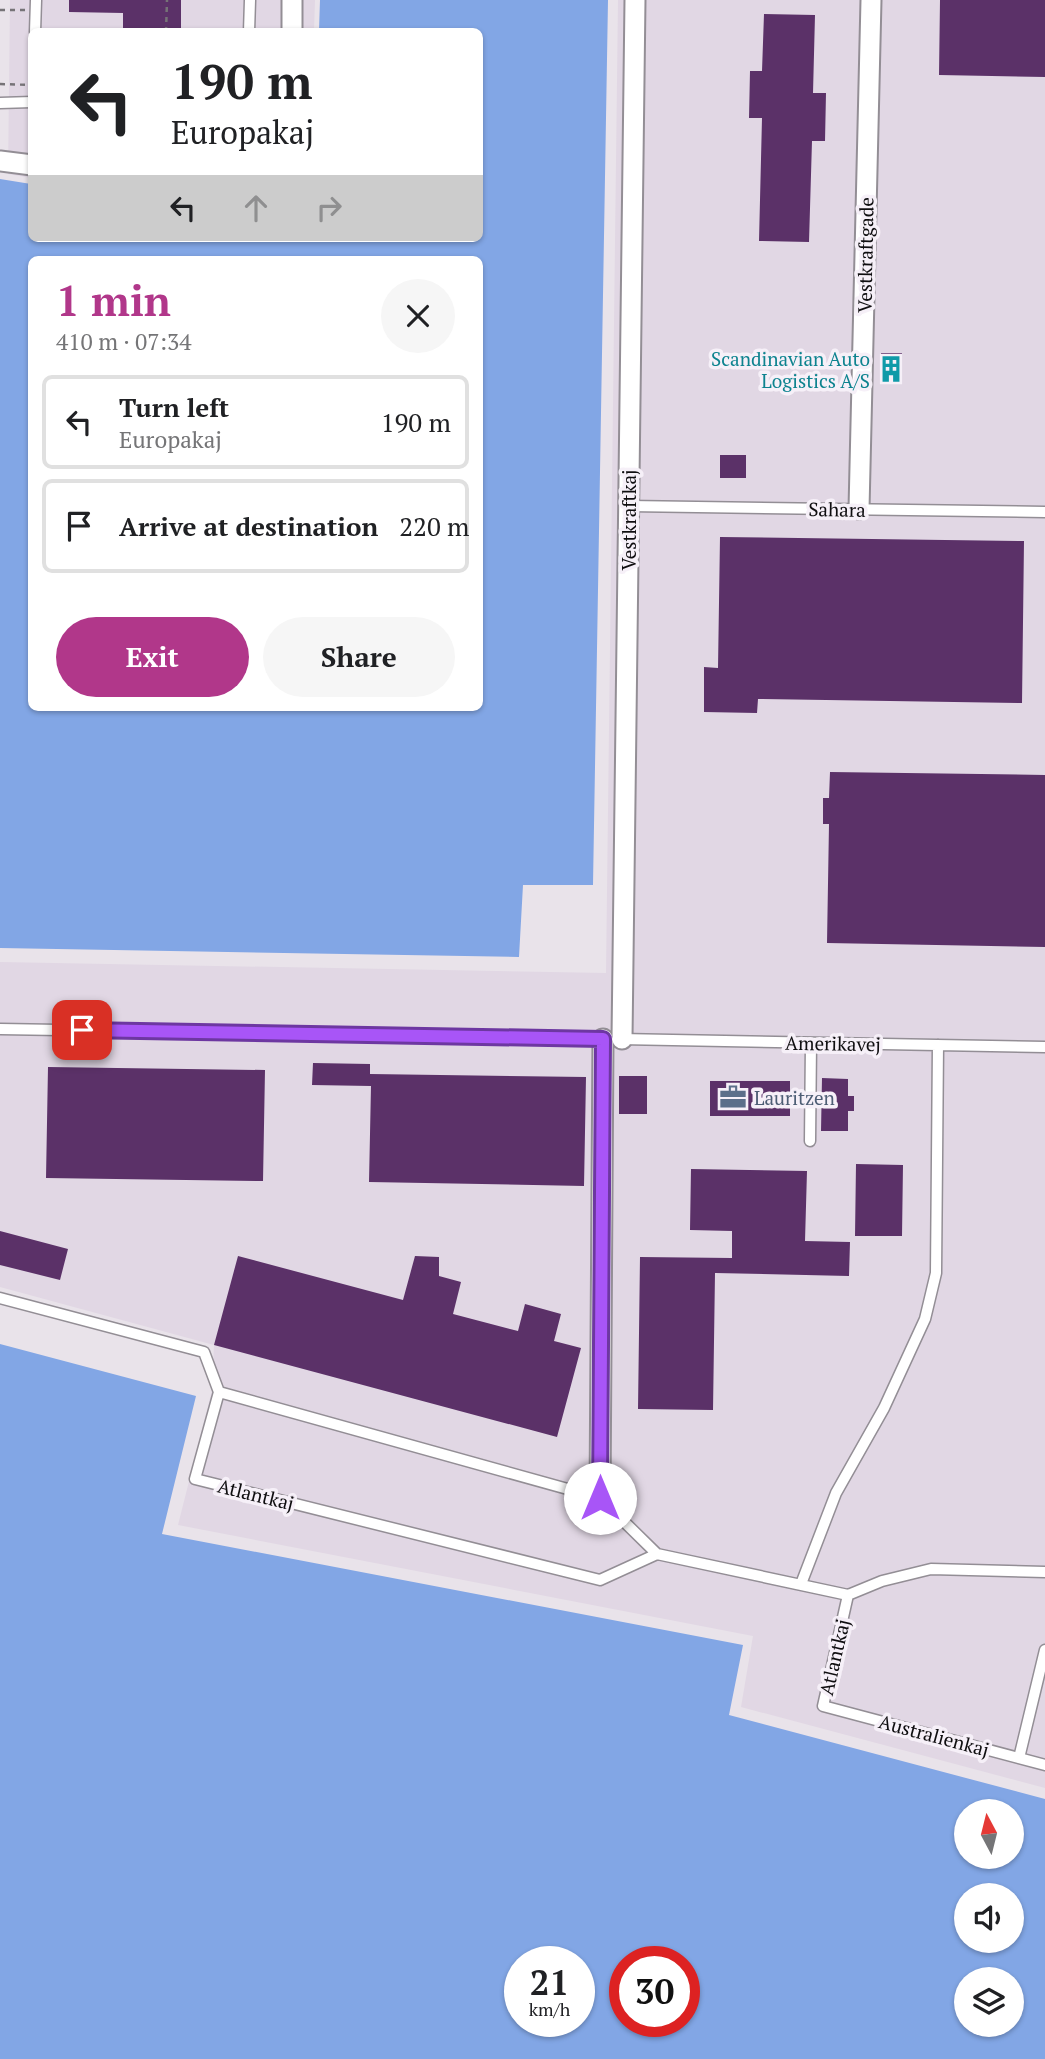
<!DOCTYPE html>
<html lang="en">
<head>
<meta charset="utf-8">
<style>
	:root { --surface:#fff; --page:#f6f6f6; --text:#202124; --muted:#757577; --line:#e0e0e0; --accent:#b1378a }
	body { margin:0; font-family:"PT Serif",serif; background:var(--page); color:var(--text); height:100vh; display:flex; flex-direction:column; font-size:26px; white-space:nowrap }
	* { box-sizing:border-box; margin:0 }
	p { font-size:23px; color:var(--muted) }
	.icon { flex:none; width:38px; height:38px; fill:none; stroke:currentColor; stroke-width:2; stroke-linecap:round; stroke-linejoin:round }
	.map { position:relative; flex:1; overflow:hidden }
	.drawer { position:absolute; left:28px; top:256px; width:455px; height:455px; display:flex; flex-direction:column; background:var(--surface); border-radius:10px; box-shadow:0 2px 5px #0004 }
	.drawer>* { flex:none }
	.top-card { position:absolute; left:28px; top:28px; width:455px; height:214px; border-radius:10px; box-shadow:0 2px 5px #0004; background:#fff; color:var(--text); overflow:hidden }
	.needle { width:46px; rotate:353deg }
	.buttons { position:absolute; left:954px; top:1799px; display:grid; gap:14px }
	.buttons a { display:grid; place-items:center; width:70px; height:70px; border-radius:50%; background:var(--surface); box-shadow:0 2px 5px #0004; font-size:35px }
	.speed { position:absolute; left:504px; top:1946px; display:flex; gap:14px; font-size:35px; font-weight:700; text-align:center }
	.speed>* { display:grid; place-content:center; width:91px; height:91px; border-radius:50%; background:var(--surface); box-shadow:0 2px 5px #0004; line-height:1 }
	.speed small { font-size:18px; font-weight:400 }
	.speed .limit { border:10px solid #d22; background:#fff; color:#111 }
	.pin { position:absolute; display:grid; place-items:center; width:60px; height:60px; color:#fff; margin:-30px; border-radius:14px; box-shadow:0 4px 10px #0006 }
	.me { position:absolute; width:77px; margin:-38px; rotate:0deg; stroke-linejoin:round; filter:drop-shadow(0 0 5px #0008) }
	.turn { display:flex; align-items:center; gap:24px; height:147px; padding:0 28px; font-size:32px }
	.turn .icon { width:91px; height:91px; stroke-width:2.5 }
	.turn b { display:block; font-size:49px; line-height:60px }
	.lanes { display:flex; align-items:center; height:66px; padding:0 28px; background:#0003; justify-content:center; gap:35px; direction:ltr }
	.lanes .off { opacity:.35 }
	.round { display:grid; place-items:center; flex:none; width:74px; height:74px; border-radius:37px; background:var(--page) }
	.summary { display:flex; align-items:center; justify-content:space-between; height:119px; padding:0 28px }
	h1 { font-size:42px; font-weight:700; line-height:52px; color:var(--accent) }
	.button { display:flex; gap:14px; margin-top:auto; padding:14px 28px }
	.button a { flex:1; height:80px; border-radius:42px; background:var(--accent); color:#fff; font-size:28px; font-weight:700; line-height:80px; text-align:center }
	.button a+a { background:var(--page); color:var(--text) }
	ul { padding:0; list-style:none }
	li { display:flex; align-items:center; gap:21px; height:94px; margin:0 14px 10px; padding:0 14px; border:4px solid var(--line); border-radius:10px }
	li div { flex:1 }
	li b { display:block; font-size:26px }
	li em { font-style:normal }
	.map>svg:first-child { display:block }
	.built { fill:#e1d7e4 }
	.water { fill:#82a6e5; fill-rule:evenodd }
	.building { fill:#5b3168 }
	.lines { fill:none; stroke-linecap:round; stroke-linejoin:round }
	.lane-casing { stroke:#938e95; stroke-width:13 }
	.street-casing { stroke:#938e95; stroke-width:23 }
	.path { stroke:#767377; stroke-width:2.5; stroke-dasharray:5 5; stroke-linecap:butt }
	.lane { stroke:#fff; stroke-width:10 }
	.street { stroke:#fff; stroke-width:19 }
	.route-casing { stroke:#6d37a1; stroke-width:18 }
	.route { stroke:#a855f7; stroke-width:12 }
	.labels { text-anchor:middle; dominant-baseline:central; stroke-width:7; stroke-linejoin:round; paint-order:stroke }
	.street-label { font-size:19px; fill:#0f0e10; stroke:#f6f0f8 }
	.culture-label { font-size:19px; fill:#0d838f; stroke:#f6f0f8; text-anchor:end }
	.service-label { font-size:19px; fill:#4e5e75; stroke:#f6f0f8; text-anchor:start }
</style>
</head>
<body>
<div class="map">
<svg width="1045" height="2059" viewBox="0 0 1045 2059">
	<rect width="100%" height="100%" fill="#e9e3ea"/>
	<path class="built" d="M 10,0 L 315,0 L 314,31 L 32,32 L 31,178 L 8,174 Z
		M 618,0 L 1045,0 L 1045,1788 L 741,1707 L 753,1636 L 178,1525 L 212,1390 L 214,1345 L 0,1287 L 0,962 L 606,973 Z"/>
	<path class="water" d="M 320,0 L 608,0 L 593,885 L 523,885 L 519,957 L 0,948 L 0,179 L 31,184 L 32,238 L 480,238 L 480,32 L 319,31 ZM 32,259 L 480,259 L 480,707 L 32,707 Z
		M 0,1344 L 196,1396 L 162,1534 L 743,1645 L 729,1715 L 1045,1799 L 1045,2059 L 0,2059 ZM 966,1811 L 1012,1811 L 1012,1857 L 966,1857 ZM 966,1895 L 1012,1895 L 1012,1941 L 966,1941 ZM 520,1962 L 579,1962 L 579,2021 L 520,2021 ZM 625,1962 L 684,1962 L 684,2021 L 625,2021 ZM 966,1979 L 1012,1979 L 1012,2025 L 966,2025 Z"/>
	<path class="building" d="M 69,0 L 181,0 L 181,32 L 123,32 L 123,13 L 69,12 Z
		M 940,0 L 1045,0 L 1045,77 L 939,75 Z
		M 764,14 L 815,15 L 813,93 L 826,93 L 825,141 L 812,141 L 809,242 L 759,241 L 762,118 L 749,118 L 750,71 L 762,71 Z
		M 881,353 L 902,353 L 901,384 L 881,384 Z
		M 720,455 L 746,455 L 746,478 L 720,478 Z
		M 720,537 L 1024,541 L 1022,703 L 758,699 L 757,713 L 704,712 L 704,667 L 718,668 Z
		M 830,772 L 1045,775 L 1045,947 L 827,943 L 829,824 L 823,824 L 823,798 L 829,798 Z
		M 313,1063 L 370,1064 L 370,1074 L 586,1077 L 584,1186 L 369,1182 L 371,1086 L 312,1085 Z
		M 48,1067 L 265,1070 L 263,1181 L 46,1178 Z
		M 619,1076 L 647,1076 L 647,1114 L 619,1114 Z
		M 822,1078 L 848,1079 L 848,1096 L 854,1096 L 854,1111 L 848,1111 L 848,1131 L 821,1131 Z
		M 710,1081 L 790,1081 L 790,1116 L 710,1116 Z
		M 856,1164 L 903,1165 L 902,1236 L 855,1236 Z
		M 691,1169 L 807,1171 L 805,1241 L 850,1242 L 849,1276 L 715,1273 L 713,1410 L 638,1409 L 640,1257 L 732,1258 L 732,1231 L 690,1230 Z
		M 0,1231 L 68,1249 L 60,1280 L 0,1265 Z
		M 238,1256 L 403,1300 L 415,1256 L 439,1257 L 439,1276 L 461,1282 L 453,1314 L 518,1331 L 525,1304 L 561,1314 L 554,1341 L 581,1348 L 557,1437 L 214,1345 Z"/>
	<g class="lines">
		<defs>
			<path id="lane" d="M 35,32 L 36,0
				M 249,32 L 250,0
				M 0,103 L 32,102
				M 629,506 L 1045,512
				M 0,1029 L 605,1039
				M 620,1039 L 1045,1047
				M 810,1141 L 811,1043
				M 0,1298 L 204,1352 L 219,1392
				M 657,1554 L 600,1498 L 219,1392 L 195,1479 L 600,1580 L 657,1554 L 848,1595 L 823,1706 L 1045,1765
				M 801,1584 L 836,1493 L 884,1408 L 925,1319 L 936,1273 L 938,1045
				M 848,1595 L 882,1581 L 931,1569 L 1045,1572
				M 1019,1758 L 1045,1650"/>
			<path id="street" d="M 292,32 L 292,0
				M 0,161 L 32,165
				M 859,509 L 871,0
				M 622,1039 L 635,0
				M 600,1498 L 603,1039"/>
		</defs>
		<use href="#lane" class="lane-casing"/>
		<use href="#street" class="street-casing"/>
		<path class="path" d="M 0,10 L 25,10
			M 166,32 L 167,0
			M 0,84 L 32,85"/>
		<use href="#lane" class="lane"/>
		<use href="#street" class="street"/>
	</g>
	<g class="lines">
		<defs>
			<path id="route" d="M 82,1030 L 603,1039 L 600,1498"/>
		</defs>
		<use href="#route" class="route-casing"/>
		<use href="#route" class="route"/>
	</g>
	<defs>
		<symbol id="building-bare" viewBox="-9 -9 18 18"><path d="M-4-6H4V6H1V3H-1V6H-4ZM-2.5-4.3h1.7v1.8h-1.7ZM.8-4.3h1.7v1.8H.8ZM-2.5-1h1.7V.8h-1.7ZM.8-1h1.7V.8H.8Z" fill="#0f9aa8" stroke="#f6f0f8" stroke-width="2.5" paint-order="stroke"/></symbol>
		<symbol id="office-bare" viewBox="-9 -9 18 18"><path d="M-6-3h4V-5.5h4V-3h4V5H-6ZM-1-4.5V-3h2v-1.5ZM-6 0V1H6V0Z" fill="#5c6f8a" stroke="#f6f0f8" stroke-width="2.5" paint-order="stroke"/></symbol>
	</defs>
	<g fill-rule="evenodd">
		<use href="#building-bare" x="872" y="350" width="38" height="38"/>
		<use href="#office-bare" x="714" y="1078" width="38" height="38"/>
	</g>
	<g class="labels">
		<g class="street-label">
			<text transform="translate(865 255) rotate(-89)">Vestkraftgade</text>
			<text transform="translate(837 509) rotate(1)">Sahara</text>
			<text transform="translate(628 520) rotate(-90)">Vestkraftkaj</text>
			<text transform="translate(833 1043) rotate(1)">Amerikavej</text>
			<text transform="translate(256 1494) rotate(14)">Atlantkaj</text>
			<text transform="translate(834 1657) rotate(-77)">Atlantkaj</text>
			<text transform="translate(934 1735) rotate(15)">Australienkaj</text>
		</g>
		<g class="culture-label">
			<text x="870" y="358">Scandinavian Auto<tspan x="870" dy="22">Logistics A/S</tspan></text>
		</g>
		<g class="service-label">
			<text x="754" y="1097">Lauritzen</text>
		</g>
	</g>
</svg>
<div class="buttons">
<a><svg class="needle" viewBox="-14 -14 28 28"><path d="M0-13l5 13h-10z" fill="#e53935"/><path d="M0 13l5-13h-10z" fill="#757577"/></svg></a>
<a><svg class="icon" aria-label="sound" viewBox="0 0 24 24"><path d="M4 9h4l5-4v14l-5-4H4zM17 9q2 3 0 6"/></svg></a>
<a><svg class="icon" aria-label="layers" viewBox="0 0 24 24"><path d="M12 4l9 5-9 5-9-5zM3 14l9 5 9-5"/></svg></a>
</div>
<div class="speed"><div>21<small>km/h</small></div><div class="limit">30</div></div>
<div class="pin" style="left:82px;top:1030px;background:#d93025"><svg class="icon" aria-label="arrive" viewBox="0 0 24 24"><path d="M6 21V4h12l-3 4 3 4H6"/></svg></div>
<svg class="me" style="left:600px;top:1498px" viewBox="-20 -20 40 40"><circle r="19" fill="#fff"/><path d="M0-13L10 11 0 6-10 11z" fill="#a855f7"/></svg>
<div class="top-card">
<div class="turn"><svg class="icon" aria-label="left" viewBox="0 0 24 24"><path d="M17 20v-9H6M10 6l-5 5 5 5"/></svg><div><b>190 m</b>Europakaj</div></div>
<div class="lanes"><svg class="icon" aria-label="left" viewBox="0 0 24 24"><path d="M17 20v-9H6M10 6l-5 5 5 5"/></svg><svg class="icon off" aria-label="ahead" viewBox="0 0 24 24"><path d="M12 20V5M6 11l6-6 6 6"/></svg><svg class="icon off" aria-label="right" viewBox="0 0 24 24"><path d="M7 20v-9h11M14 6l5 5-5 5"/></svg></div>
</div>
<section class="drawer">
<div class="summary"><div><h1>1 min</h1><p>410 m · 07:34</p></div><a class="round"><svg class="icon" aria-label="close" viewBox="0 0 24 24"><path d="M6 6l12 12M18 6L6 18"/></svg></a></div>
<ul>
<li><svg class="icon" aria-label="left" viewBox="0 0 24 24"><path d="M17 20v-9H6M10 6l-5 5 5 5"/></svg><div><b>Turn left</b><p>Europakaj</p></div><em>190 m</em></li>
<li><svg class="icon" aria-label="arrive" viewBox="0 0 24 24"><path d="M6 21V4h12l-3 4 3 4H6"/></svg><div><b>Arrive at destination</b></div><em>220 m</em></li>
</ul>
<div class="button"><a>Exit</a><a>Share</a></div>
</section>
</div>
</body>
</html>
